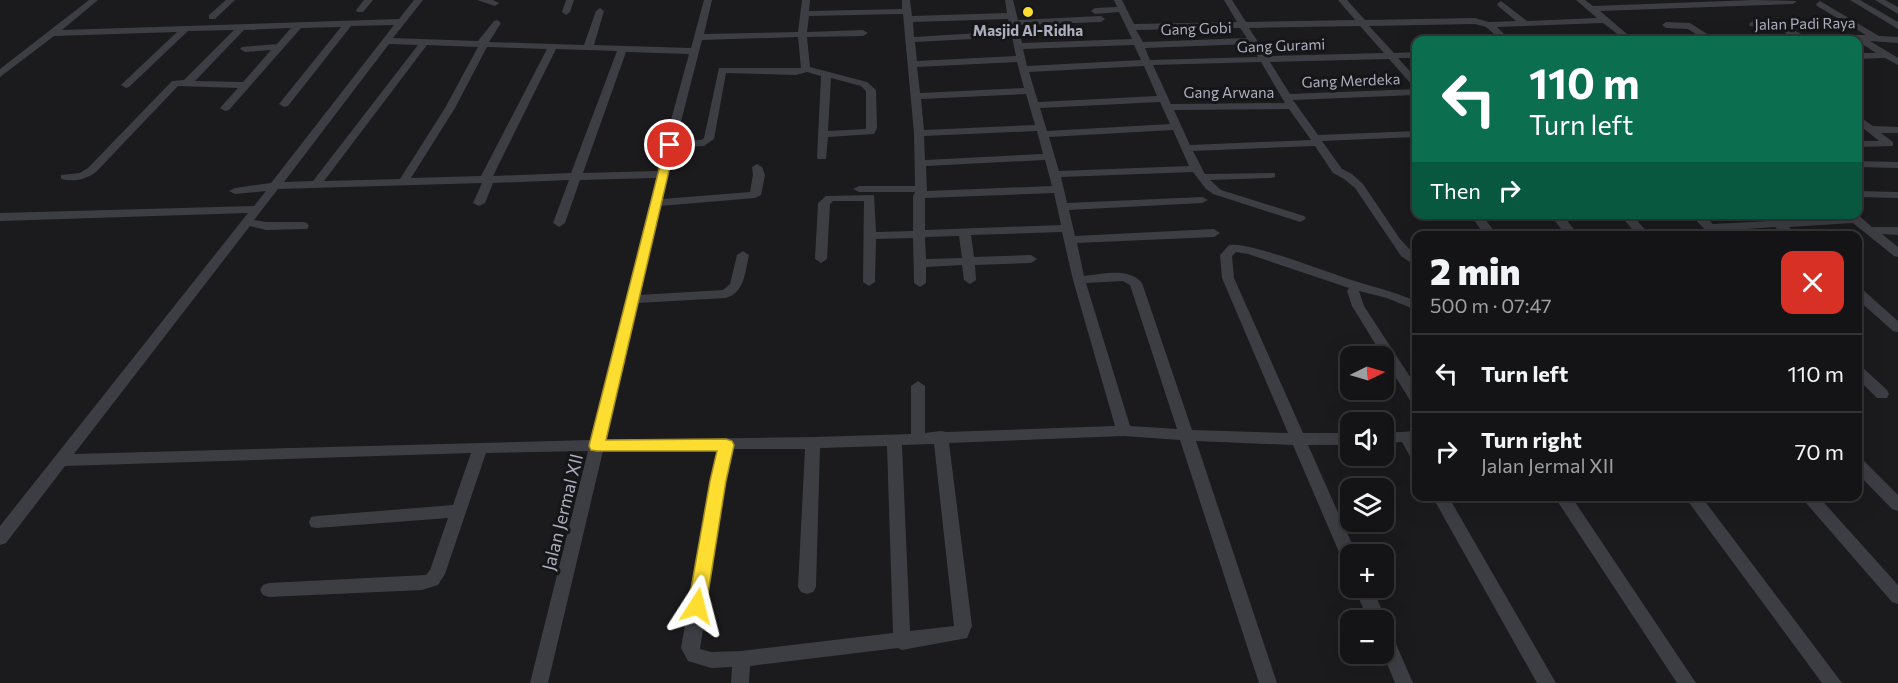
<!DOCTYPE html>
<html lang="en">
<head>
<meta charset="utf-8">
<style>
	:root { --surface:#141416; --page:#1d1d1f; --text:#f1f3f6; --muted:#9d9ea1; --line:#333335 }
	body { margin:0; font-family:Commissioner,sans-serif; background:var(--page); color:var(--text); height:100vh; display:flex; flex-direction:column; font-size:22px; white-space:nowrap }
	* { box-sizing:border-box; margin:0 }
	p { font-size:20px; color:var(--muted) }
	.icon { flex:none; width:33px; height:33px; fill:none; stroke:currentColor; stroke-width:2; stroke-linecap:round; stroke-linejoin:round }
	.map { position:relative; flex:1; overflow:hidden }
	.drawer { position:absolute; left:1412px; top:231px; width:450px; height:270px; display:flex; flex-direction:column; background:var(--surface); border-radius:12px; box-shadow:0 6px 24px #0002,0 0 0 2px var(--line) }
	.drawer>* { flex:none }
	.guide { position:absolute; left:1412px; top:36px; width:450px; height:183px; border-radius:12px; box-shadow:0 6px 24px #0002,0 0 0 2px var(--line); background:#0b6e4f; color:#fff; overflow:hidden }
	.needle { width:39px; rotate:85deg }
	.fabs { position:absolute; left:1340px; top:346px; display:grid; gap:12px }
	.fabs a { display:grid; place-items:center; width:54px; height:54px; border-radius:12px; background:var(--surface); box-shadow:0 6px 24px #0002,0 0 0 2px var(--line); font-size:30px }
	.pin { position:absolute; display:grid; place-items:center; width:51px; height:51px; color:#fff; margin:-26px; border:3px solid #fff; border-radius:50%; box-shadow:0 2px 6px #0007 }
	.me { position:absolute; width:66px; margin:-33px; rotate:9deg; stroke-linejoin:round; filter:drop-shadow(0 0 4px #0008) }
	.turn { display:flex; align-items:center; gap:21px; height:126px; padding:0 18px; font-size:27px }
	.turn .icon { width:78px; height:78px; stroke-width:2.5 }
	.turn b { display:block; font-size:42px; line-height:51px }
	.then { display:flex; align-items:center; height:57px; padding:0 18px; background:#0003; gap:12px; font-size:22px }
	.round { display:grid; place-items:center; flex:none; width:63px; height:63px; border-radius:12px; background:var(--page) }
	.summary { display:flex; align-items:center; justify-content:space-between; height:102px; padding:0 18px }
	h1 { font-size:36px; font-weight:800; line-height:45px }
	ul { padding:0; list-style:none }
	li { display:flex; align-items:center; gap:18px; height:78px; padding:0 18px; border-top:2px solid var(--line) }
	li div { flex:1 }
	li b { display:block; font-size:22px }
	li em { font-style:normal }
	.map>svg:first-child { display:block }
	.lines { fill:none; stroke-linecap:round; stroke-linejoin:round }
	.minor { fill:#3d3d44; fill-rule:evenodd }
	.route { fill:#fedd31; stroke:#a59020; stroke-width:1.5 }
	.poi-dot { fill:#fedd31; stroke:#161518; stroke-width:2 }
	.labels { text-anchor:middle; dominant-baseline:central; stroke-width:6; stroke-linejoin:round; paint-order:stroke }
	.far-street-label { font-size:15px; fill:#acaebd; stroke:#161518 }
	.far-poi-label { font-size:15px; font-weight:bold; fill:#acaebd; stroke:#161518 }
	.street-label { font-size:18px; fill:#acaebd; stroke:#161518 }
</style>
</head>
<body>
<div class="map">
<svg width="1898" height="683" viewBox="0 0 1898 683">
	<rect width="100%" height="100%" fill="#1b1a1d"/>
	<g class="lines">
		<path class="minor" d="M 89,0 L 98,0 L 62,30 L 399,19 L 414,0 L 423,0 L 393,38 L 478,41 L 494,21 L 497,20 L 501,23 L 489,42 L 584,45 L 596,11 L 600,8 L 604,11 L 594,45 L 691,48 L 704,0 L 712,0 L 704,34 L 798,32 L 802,0 L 810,0 L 809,11 L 902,9 L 902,0 L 910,0 L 912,16 L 1007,13 L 1005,0 L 1013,0 L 1018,20 L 1101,16 L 1105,19 L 1101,22 L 1019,25 L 1022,43 L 1132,39 L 1119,12 L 1095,14 L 1091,11 L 1095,8 L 1117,7 L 1114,0 L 1122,0 L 1134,24 L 1237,22 L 1224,0 L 1232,0 L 1246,22 L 1355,20 L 1338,0 L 1347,0 L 1365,20 L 1475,18 L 1489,22 L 1516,21 L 1498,6 L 1497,4 L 1501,1 L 1527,21 L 1597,18 L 1576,0 L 1585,0 L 1593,6 L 1753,0 L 1797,1 L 1793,4 L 1600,11 L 1634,40 L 1575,40 L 1580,37 L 1620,36 L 1603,23 L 1497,27 L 1510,40 L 1501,40 L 1486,27 L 1475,24 L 1369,26 L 1394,53 L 1416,52 L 1416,58 L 1398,58 L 1416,78 L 1416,87 L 1413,86 L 1389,59 L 1270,62 L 1290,94 L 1416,89 L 1416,95 L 1293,100 L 1318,135 L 1416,131 L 1416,137 L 1322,141 L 1342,169 L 1352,174 L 1363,184 L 1400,239 L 1416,256 L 1416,266 L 1401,256 L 1355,188 L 1344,179 L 1333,173 L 1315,146 L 1193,151 L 1205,174 L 1275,173 L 1275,177 L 1271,178 L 1210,180 L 1221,190 L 1304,216 L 1306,218 L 1304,220 L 1300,222 L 1213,194 L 1206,189 L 1193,172 L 1061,177 L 1067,203 L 1202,197 L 1208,200 L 1202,203 L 1069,210 L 1075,236 L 1214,229 L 1220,233 L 1214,237 L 1077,243 L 1084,276 C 1103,274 1129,267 1142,283 L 1192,430 L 1288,433 L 1222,278 L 1220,255 L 1229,245 C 1249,241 1334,275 1358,282 C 1378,288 1397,293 1416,301 L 1416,310 L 1387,298 L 1359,291 L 1364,306 L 1416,386 L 1416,403 L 1411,402 L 1352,306 L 1347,291 L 1349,288 L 1248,254 L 1236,252 L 1232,256 L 1234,278 L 1303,433 L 1350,433 L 1350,445 L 1308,445 L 1357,555 L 1350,555 L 1350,566 L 1344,564 L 1342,559 L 1293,445 L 1196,441 L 1277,683 L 1259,683 L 1180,440 L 1124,436 L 949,443 L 972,626 L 967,638 L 902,650 L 898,648 L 750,666 L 749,683 L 731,683 L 732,667 L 711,668 L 688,661 L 681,648 L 710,481 L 718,450 L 603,451 L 548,683 L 530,683 L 588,451 L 486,453 L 445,574 L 438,585 L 422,590 L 269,597 L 263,595 L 260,590 L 263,585 L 269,583 L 426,575 L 430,570 L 448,518 L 317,528 L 311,527 L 309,522 L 311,517 L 317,516 L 453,505 L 471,453 L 65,466 L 6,543 L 0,545 L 0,526 L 248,213 L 0,221 L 0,213 L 254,206 L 266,191 L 235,194 L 229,191 L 235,188 L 271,183 L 394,25 L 351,26 L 288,106 L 284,107 L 279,104 L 341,27 L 301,28 L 229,110 L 225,111 L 220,108 L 238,88 L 178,86 L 96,172 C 85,180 74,182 61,179 L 61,175 L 80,173 L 88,168 L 172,81 L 184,80 L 234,30 L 188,31 L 129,87 L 126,88 L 121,85 L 123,83 L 177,32 L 54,36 L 0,77 L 0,69 ZM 903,14 L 914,133 L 915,186 L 859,186 L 853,189 L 859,192 L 915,192 L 913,196 L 913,231 L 876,232 L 874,195 L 826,196 L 818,203 L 815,259 L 821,263 L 827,259 L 830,204 L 833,201 L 864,201 L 863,282 L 869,286 L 875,282 L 876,239 L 913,238 L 914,283 L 920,287 L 926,283 L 926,267 L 962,265 L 964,280 L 970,284 L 976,280 L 975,265 L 1031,263 L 1037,259 L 1031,255 L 974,257 L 971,235 L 1062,232 L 1073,280 L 1115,426 L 946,432 L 941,431 L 925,433 L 925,386 L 918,381 L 911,386 L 911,434 L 813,437 L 605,440 L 637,303 L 726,298 C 745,292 745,272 749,255 L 743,251 L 737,255 L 730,284 L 723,290 L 639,295 L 660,206 L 755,198 L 761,195 L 765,175 L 762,167 L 757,164 L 752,167 L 753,175 L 750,192 L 662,199 L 674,148 L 704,146 L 714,139 L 726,73 L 796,75 L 807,72 L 821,76 L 817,157 L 818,159 L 826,159 L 828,137 L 874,134 L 877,128 L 876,90 L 867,82 L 810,67 L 807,37 L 863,36 L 868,33 L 863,30 L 807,32 L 809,16 ZM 1008,19 L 1011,31 L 914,37 L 913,22 ZM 1360,26 L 1384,53 L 1267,56 L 1249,28 ZM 291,28 L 277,44 L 242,47 L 240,49 L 245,52 L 271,50 L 243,82 L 195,81 L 244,30 ZM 1240,28 L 1247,38 L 1143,42 L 1136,30 ZM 798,37 L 801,68 L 719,68 L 704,138 L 701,140 L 676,141 L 702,40 ZM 1012,37 L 1016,56 L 917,61 L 915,42 ZM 389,44 L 418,45 L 313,181 L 284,182 ZM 1250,44 L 1258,57 L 1150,60 L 1145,48 ZM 427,45 L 478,47 L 445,108 L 400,179 L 324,181 ZM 1134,45 L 1141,60 L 1027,66 L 1023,49 ZM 487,47 L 547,49 L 481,176 L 411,178 L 455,108 ZM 556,49 L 617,51 L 571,173 L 493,176 ZM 626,52 L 689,54 L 657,171 L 583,173 ZM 1017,62 L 1024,88 L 920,93 L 917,67 ZM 1261,62 L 1285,103 L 1171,104 L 1153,65 ZM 1144,66 L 1157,96 L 1038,102 L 1029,72 ZM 831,78 L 861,86 L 866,91 L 866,129 L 828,131 ZM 1026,94 L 1035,125 L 924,130 L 921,99 ZM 1160,102 L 1170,124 L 1047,131 L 1040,108 ZM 1289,109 L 1311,140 L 1190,145 L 1174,110 ZM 1173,130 L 1189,166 L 1059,171 L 1049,137 ZM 1037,131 L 1043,154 L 925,160 L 924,136 ZM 1045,160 L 1052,186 L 927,191 L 926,166 ZM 656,178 L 590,440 L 74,454 L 250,226 L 266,230 L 307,229 L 309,226 L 307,223 L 303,222 L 266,222 L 254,220 L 278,189 L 482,183 L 473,203 L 479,206 L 485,203 L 493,183 L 569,180 L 553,223 L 559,227 L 565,223 L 580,180 ZM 1054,193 L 1061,225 L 925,230 L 925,198 ZM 959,236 L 962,258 L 926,259 L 925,237 ZM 1123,281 L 1130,285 L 1177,429 L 1130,426 L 1086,283 ZM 934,444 L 954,626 L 910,631 L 902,445 ZM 887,446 L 893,633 L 741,651 L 711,652 L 700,649 L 726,481 L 733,449 L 805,449 L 798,587 L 801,592 L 807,594 L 813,592 L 816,587 L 820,448 Z
			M 226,0 L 235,0 L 215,19 L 209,19 L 209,15 Z
			M 364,0 L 373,0 L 363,12 L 357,12 L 356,10 Z
			M 477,0 L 493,0 L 499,3 L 495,6 Z
			M 566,0 L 574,0 L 570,12 L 566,15 L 562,12 Z
			M 1850,0 L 1860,0 L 1898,22 L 1898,29 Z
			M 1875,0 L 1885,0 L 1898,7 L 1898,14 Z
			M 1820,1 L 1879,36 L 1898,37 L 1898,43 L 1870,41 L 1898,58 L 1898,65 L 1885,58 L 1857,59 L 1857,53 L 1876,53 L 1856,40 L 1705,40 L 1688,29 L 1666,28 L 1662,25 L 1666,22 L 1690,23 L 1712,37 L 1790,36 L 1777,28 L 1750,26 L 1749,24 L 1753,21 L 1779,22 L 1803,35 L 1866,35 L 1817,6 L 1816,4 Z
			M 1857,115 L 1873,126 L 1898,127 L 1898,133 L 1881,133 L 1893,142 L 1893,146 L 1857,147 L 1857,141 L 1879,141 L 1857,123 Z
			M 1857,161 L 1898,162 L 1898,168 L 1857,167 Z
			M 1857,191 L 1898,192 L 1898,198 L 1857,197 Z
			M 1470,214 L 1481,214 L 1498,236 L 1485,236 Z
			M 1550,214 L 1562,214 L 1579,236 L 1566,236 Z
			M 1619,214 L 1631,214 L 1651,236 L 1638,236 Z
			M 1690,214 L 1702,214 L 1713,224 L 1769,221 L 1770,218 L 1774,216 L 1781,220 L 1857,214 L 1872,227 L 1898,227 L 1898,235 L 1882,234 L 1898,247 L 1898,257 L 1894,256 L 1853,223 L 1789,227 L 1798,236 L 1784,236 L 1775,227 L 1720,231 L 1721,236 L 1711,236 Z
			M 1857,288 L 1862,289 L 1898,321 L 1898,332 L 1893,331 L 1857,299 Z
			M 1857,365 L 1862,367 L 1887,390 L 1889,394 L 1887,398 L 1877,398 L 1857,378 Z
			M 1416,431 L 1416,460 L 1411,458 L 1402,442 L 1383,443 L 1383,433 Z
			M 1857,457 L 1862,459 L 1898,495 L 1898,511 L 1892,509 L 1857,473 Z
			M 1432,496 L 1448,496 L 1556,683 L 1537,683 Z
			M 1554,496 L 1571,496 L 1696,683 L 1677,683 Z
			M 1684,496 L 1701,496 L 1842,683 L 1822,683 Z
			M 1800,496 L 1818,496 L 1898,585 L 1898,604 L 1892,602 Z
			M 1354,588 L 1372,588 L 1387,621 L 1384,627 L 1389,628 L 1413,683 L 1395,683 L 1383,654 L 1383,621 L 1369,621 Z"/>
	</g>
	<path class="route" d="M 666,142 L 674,142 L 675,145 L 606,440 L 726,439 L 732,441 L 734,445 L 726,481 L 706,606 L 703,612 L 697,614 L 691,612 L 688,606 L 710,481 L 717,451 L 597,451 L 591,450 L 589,446 Z"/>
	<circle class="poi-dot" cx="1028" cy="12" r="6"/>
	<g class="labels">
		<g class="far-street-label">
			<text transform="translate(1805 23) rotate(-1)">Jalan Padi Raya</text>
			<text transform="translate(1196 28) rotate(-2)">Gang Gobi</text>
			<text transform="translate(1281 45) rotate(-2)">Gang Gurami</text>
			<text transform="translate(1351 80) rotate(-2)">Gang Merdeka</text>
			<text x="1229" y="92">Gang Arwana</text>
		</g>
		<g class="far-poi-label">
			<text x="1028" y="30">Masjid Al-Ridha</text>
		</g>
		<g class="street-label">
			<text transform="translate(562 512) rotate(-76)">Jalan Jermal XII</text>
		</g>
	</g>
</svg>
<div class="fabs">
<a><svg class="needle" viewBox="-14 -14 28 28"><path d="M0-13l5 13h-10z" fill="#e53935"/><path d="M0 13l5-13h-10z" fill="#9d9ea1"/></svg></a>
<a><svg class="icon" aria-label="sound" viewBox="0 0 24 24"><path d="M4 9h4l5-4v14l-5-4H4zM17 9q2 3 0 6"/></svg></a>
<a><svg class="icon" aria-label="layers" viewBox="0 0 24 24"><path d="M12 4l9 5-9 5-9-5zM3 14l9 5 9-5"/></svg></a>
<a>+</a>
<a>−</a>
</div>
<div class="pin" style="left:670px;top:145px;background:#d93025"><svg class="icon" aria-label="arrive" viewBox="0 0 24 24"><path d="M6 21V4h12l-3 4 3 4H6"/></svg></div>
<svg class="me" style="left:697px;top:606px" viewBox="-20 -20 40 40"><path d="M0-17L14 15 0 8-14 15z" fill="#fedd31" stroke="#fff" stroke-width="4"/></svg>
<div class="guide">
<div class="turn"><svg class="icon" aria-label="left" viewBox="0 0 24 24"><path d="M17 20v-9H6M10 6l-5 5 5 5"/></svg><div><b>110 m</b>Turn left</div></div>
<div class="then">Then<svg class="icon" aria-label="right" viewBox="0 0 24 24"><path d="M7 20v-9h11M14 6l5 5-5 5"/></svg></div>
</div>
<section class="drawer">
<div class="summary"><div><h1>2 min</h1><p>500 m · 07:47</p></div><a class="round" style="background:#d93025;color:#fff"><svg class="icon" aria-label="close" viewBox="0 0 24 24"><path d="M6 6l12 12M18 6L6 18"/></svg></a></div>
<ul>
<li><svg class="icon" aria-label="left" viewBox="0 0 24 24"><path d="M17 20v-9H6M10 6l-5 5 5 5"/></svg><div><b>Turn left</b></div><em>110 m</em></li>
<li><svg class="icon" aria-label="right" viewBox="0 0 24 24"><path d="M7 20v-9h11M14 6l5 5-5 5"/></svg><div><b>Turn right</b><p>Jalan Jermal XII</p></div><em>70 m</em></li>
</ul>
</section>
</div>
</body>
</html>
